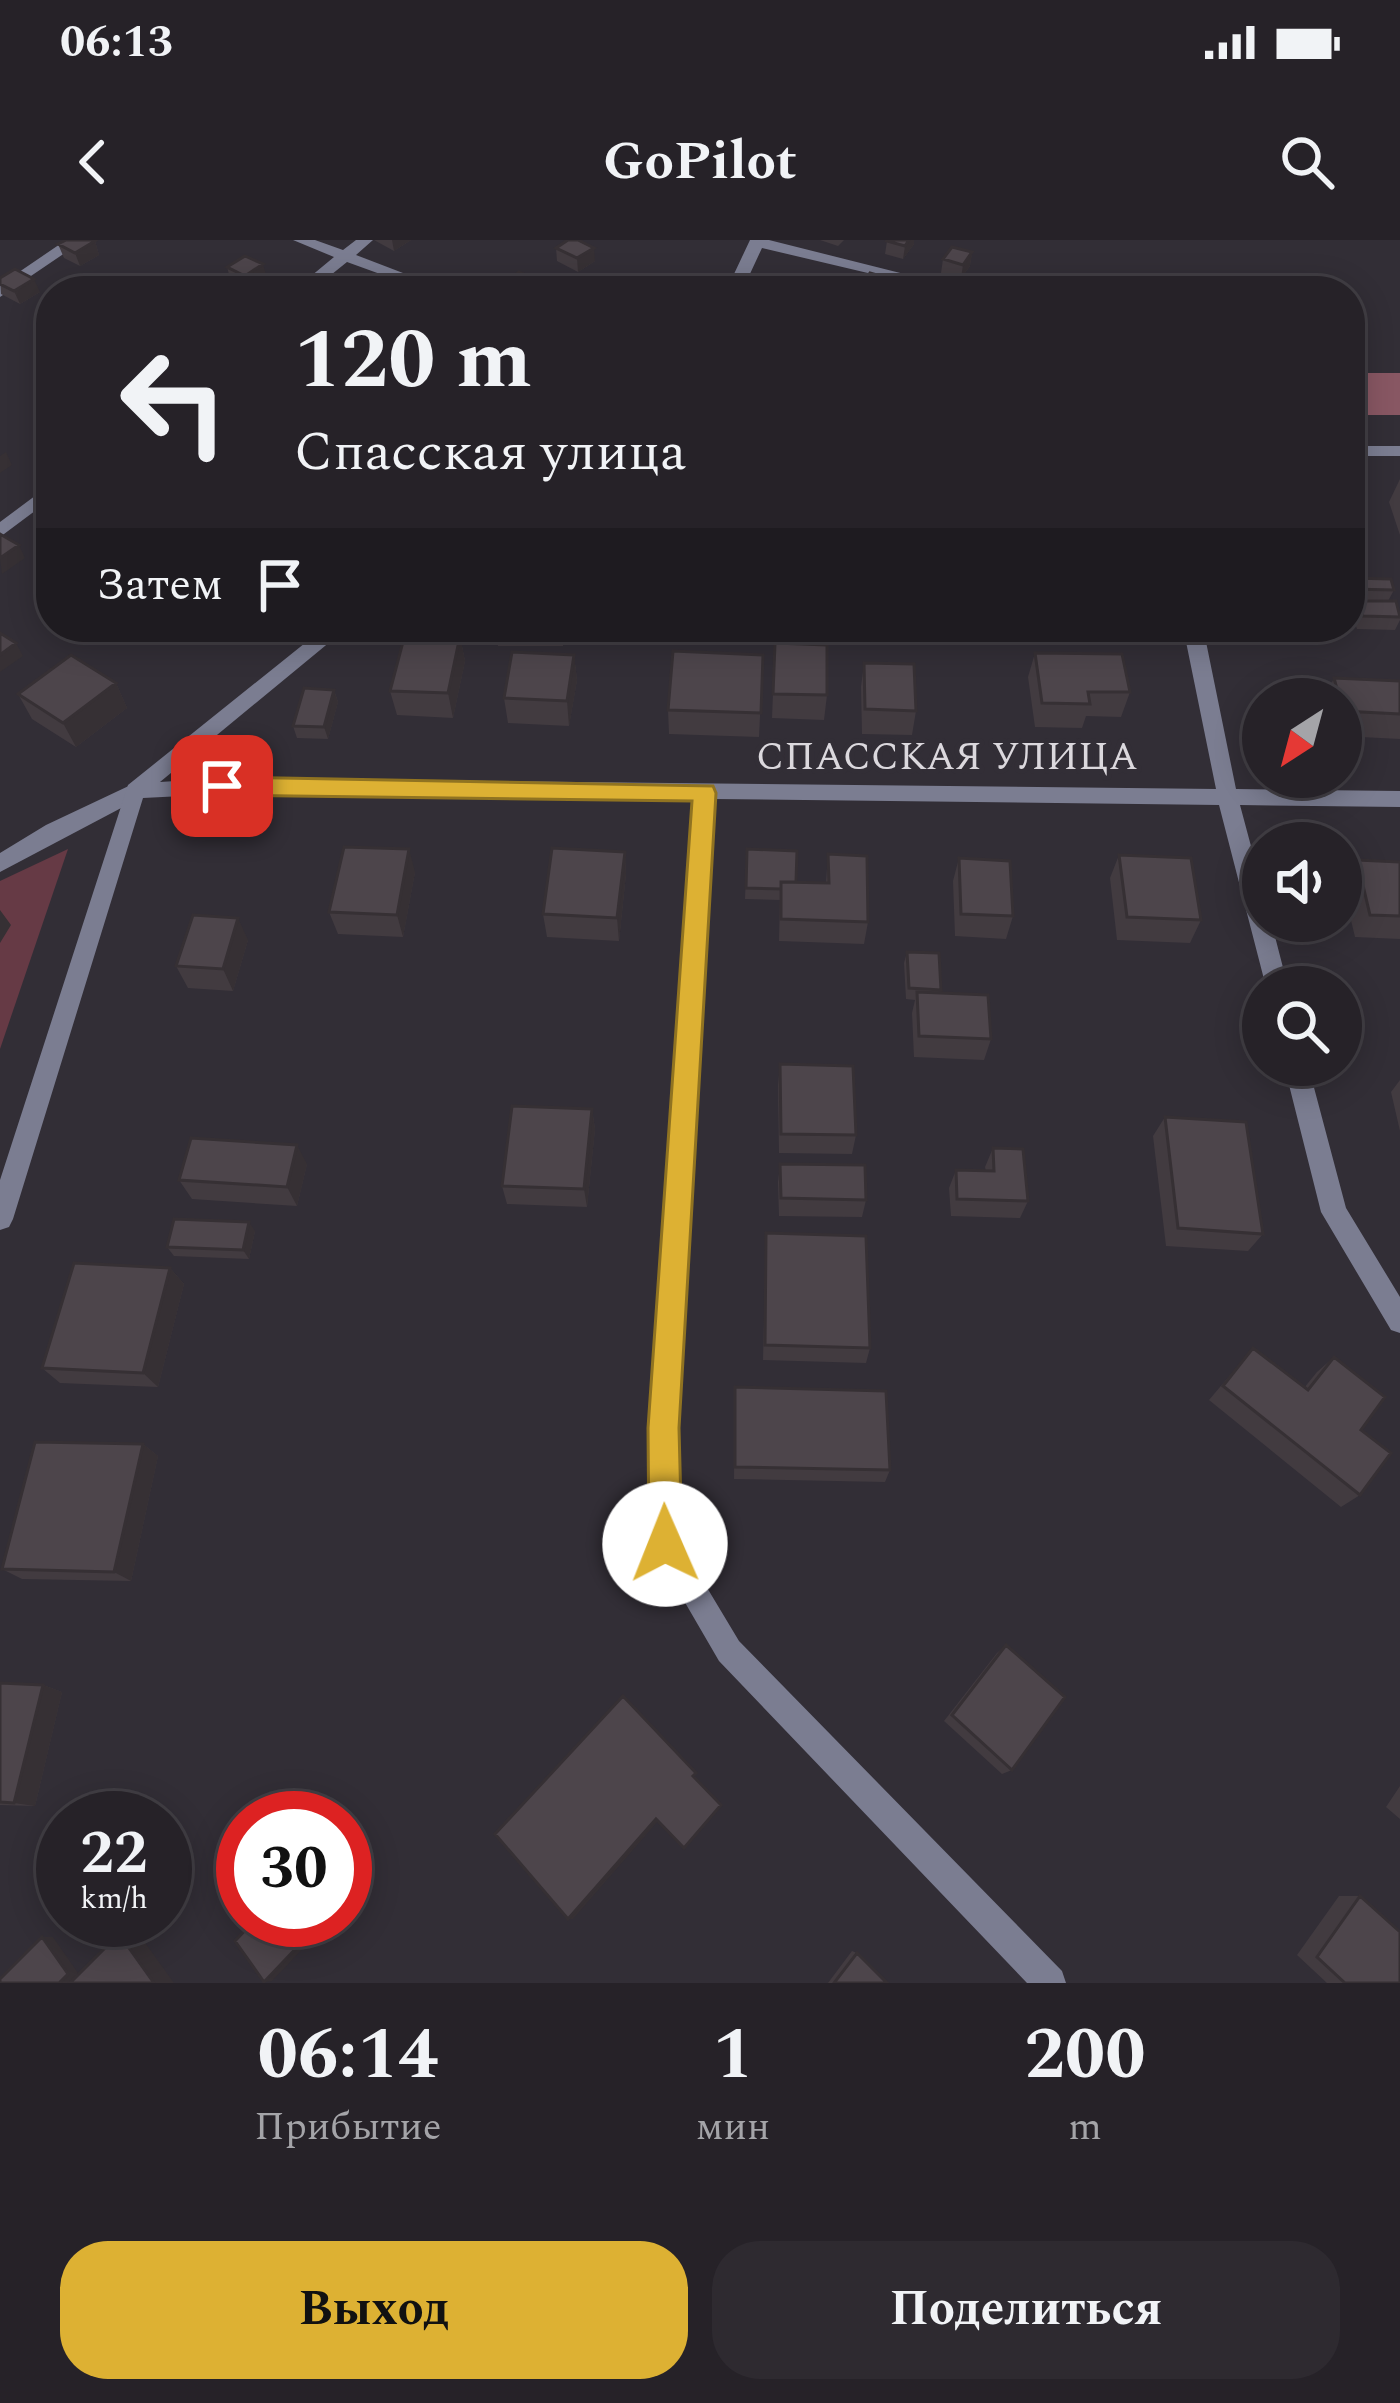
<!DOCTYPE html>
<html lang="ru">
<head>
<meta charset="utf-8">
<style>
	:root { --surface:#262228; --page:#2e2a30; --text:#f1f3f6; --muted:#a4a4a8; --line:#423f45; --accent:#ddb133 }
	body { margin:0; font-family:Spectral,serif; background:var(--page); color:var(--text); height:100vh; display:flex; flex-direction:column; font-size:45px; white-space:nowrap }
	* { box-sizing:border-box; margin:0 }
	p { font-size:39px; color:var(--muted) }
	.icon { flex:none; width:66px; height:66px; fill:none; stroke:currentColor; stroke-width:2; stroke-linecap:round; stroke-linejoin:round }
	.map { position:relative; height:1743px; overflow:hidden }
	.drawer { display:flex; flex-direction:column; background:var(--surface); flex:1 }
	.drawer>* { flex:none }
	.banner { position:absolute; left:36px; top:36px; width:1329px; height:366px; border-radius:48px; box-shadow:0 6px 30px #0003,0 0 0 3px var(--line); background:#262228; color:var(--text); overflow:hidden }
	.needle { width:78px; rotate:216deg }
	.buttons { position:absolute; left:1242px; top:438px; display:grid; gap:24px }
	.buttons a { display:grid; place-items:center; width:120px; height:120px; border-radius:50%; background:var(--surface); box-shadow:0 6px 30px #0003,0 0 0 3px var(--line); font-size:60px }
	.speed { position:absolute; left:36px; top:1551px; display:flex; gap:24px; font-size:60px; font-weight:700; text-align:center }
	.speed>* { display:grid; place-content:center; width:156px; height:156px; border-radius:50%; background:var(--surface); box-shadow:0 6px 30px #0003,0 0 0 3px var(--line); line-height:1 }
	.speed small { font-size:30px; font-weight:400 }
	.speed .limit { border:18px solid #d22; background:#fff; color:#111 }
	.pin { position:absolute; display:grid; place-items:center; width:102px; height:102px; color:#fff; margin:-51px; border-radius:24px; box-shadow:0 6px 18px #0006 }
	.me { position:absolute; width:132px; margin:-66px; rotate:359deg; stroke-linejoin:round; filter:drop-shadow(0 0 9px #0008) }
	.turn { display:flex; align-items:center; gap:42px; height:252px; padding:0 60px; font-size:54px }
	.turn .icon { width:156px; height:156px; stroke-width:2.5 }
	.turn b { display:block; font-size:84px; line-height:102px }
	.then { display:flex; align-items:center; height:114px; padding:0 60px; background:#0003; gap:24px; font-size:45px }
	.eta { display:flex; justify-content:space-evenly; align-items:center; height:204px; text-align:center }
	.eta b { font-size:72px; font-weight:700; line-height:84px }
	.primary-button { display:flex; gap:24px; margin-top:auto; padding:24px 60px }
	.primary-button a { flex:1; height:138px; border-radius:48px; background:var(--accent); color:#111; font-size:48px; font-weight:700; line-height:138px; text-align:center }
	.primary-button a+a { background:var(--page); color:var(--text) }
	.status { display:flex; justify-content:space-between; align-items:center; height:84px; padding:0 60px; background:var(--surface); direction:ltr }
	.status svg { height:33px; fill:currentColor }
	header { display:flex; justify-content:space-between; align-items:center; height:156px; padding:0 60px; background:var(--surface); font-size:54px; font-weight:700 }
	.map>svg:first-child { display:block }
	.green { fill:#663a45 }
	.forest { fill:#885763 }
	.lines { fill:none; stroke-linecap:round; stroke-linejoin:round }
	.service { fill:#7b7d91; fill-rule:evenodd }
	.minor { fill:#7b7d91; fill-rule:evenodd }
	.wall { fill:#423b40 }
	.shaded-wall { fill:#363034 }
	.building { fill:#4d454b; stroke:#363034; stroke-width:3 }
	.route { fill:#ddb133; stroke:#907321; stroke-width:3 }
	.labels { text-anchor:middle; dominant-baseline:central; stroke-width:10; stroke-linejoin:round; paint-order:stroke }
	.street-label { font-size:39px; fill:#dbd8dd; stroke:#322e36 }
</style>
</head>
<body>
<div class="status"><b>06:13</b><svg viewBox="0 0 49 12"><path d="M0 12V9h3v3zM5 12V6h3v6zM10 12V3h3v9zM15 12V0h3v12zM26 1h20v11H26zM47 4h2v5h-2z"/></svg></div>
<header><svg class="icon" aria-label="back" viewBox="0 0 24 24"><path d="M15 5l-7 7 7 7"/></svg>GoPilot<svg class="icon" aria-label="search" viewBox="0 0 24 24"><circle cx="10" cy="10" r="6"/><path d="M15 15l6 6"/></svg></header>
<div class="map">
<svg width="1400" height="1743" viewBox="0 0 1400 1743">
	<rect width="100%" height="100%" fill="#322e36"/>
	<path class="green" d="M 68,609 L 0,809 L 0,641 Z"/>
	<path class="forest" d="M 1350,133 L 1400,133 L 1400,175 L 1350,175 Z"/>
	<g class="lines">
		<path class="service" d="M 66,0 L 84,0 L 0,57 L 0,45 Z
			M 293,0 L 315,0 L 343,10 L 356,0 L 373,0 L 356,15 L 450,51 L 427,51 L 347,22 L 311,51 L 293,51 L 334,17 Z
			M 750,0 L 769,0 L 972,51 L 944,51 L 762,8 L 742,51 L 726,51 Z
			M 51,244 L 51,259 L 0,297 L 0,282 Z
			M 135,543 L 145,551 L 142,557 L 0,632 L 0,613 L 46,585 Z"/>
		<path class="minor" d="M 1350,206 L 1400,206 L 1400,216 L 1350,216 Z
			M 325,387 L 348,387 L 160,542 L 222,538 L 1216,549 L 1183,387 L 1203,387 L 1236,549 L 1400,551 L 1400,567 L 1240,565 L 1263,651 L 1263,681 L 1271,681 L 1288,747 L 1266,747 L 1219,565 L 714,559 L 678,1188 L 679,1301 L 739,1401 L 1062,1731 L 1066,1743 L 1027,1743 L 719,1421 L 651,1304 L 650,1188 L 693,559 L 222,554 L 143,558 L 13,979 L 9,987 L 0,990 L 0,940 L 128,545 Z
			M 1284,825 L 1308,825 L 1346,968 L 1400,1057 L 1400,1093 L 1391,1090 L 1321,972 Z"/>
	</g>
	<path class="wall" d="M 374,0 L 411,0 L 394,11 Z
		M 820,0 L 844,0 L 838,6 Z
		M 95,1 L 99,15 L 80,26 L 64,18 L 58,4 Z
		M 887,1 L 914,4 L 903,19 L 885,14 Z
		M 556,8 L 595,21 L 578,32 L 557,21 Z
		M 972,12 L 970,26 L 961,38 L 941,33 L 943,19 Z
		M 227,27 L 267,38 L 249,49 L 231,41 Z
		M 0,38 L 40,52 L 20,64 L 1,54 Z
		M 1350,238 L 1362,268 L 1350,293 Z
		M 1400,239 L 1400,295 L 1389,262 Z
		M 1350,338 L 1394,350 L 1388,361 L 1400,373 L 1400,380 L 1395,390 L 1357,389 L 1352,374 L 1358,362 L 1350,362 Z
		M 495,387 L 564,387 L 563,406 L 498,406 Z
		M 809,387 L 830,387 L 829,397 L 809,397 Z
		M 460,396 L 465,421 L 453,478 L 397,475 L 390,451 Z
		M 775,403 L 827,455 L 824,480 L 772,478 Z
		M 1035,413 L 1130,452 L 1121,477 L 1086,476 L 1082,488 L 1035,487 L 1028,437 Z
		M 574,415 L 577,440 L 569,486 L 508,483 L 504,458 Z
		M 763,415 L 759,497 L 669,494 L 668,470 Z
		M 864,423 L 916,471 L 912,495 L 862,494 L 861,447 Z
		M 1334,438 L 1400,441 L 1400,499 L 1341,496 L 1341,459 L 1324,459 Z
		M 116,443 L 127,468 L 76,507 L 32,479 L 18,454 Z
		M 334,450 L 338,462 L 328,499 L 297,498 L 293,486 Z
		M 747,609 L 796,642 L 826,643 L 828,614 L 868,682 L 864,704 L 779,701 L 780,660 L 745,659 Z
		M 625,612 L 626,634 L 619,701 L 547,697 L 543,674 Z
		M 1119,615 L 1201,680 L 1190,703 L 1117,700 L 1110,638 Z
		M 959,618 L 1013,676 L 1006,699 L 955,696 L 953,641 Z
		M 1357,620 L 1400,622 L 1400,699 L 1355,697 L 1342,643 Z
		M 415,632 L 403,697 L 338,694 L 329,672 Z
		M 248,700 L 233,751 L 188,748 L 176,726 Z
		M 907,712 L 941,750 L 940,753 L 991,799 L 984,820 L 914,817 L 912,773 L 915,760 L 906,759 L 904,723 Z
		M 780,824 L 856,895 L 852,914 L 779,913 L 778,845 Z
		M 1400,840 L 1400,891 L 1391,852 Z
		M 592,869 L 595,889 L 587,967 L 507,964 L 502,946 Z
		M 1165,877 L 1263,994 L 1248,1011 L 1166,1006 L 1153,896 Z
		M 993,908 L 1028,961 L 1020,978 L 951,976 L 949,948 L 956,930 L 986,931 L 985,927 Z
		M 307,924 L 297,966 L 192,959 L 179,940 Z
		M 780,924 L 866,960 L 862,977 L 779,976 L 778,942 Z
		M 255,991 L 249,1019 L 174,1016 L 167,1007 Z
		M 766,993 L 870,1108 L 866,1123 L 763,1120 Z
		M 170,1028 L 184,1044 L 158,1147 L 60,1143 L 42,1128 Z
		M 1253,1108 L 1304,1148 L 1317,1132 L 1334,1117 L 1361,1190 L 1360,1255 L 1341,1267 L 1209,1160 Z
		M 735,1147 L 890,1230 L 885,1242 L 734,1239 Z
		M 143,1204 L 158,1216 L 131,1341 L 22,1339 L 2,1329 Z
		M 1006,1405 L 1012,1530 L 1002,1534 L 944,1481 L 997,1413 Z
		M 0,1443 L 43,1445 L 62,1452 L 35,1566 L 0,1565 Z
		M 1400,1546 L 1400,1579 L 1386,1567 Z
		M 1339,1656 L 1360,1656 L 1400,1743 L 1327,1743 L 1297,1715 Z
		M 852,1711 L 857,1713 L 887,1743 L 828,1743 Z"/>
	<path class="shaded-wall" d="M 392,0 L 411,0 L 394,11 Z
		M 909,0 L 914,0 L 914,4 L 903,19 L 905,6 Z
		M 95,1 L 99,15 L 80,26 L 75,13 Z
		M 594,8 L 595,21 L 578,32 L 577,18 Z
		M 972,12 L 970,26 L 961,38 L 963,25 Z
		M 263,24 L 267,38 L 249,49 L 245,36 Z
		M 34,39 L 40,52 L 20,64 L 14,51 Z
		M 539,41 L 540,51 L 524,51 Z
		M 6,212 L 12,225 L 0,233 L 0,216 Z
		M 19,305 L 25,318 L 2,334 L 0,318 Z
		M 460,396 L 465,421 L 453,478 L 448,453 Z
		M 16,403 L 23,416 L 0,432 L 0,415 Z
		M 574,415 L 577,440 L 569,486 L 567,461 Z
		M 116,443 L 127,468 L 76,507 L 63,483 Z
		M 334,450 L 338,462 L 328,499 L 324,487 Z
		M 409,609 L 415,632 L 403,697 L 397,675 Z
		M 625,612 L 626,634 L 619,701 L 617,678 Z
		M 0,670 L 11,685 L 0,703 Z
		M 238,678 L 248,700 L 233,751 L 223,729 Z
		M 592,869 L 595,889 L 587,967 L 584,949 Z
		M 297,905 L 307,924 L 297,966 L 287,947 Z
		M 249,982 L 255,991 L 249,1019 L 243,1010 Z
		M 170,1028 L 184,1044 L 158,1147 L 143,1133 Z
		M 143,1204 L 158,1216 L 131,1341 L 114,1332 Z
		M 43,1445 L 62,1452 L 35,1566 L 14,1563 Z
		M 656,1579 L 658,1581 L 573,1679 L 568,1679 Z
		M 287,1680 L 294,1680 L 310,1701 L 272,1741 L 264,1742 Z
		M 138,1693 L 174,1743 L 154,1743 L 119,1694 Z
		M 42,1697 L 53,1697 L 78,1733 L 69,1743 L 59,1743 Z"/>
	<path class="building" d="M 66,0 L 92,0 L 95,1 L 75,13 L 58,4 Z
		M 568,0 L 578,0 L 594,8 L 577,18 L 556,8 Z
		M 888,0 L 909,0 L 905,6 L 887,1 Z
		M 952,7 L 972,12 L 963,25 L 943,19 Z
		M 245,16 L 263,24 L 245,36 L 227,27 Z
		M 15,29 L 34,39 L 14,51 L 0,44 L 0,38 Z
		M 519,32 L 539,41 L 524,51 L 503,44 Z
		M 870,33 L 898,41 L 891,51 L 874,51 L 860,47 Z
		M 325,35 L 346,45 L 337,51 L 316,51 L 307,47 Z
		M 1061,37 L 1083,43 L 1078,51 L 1061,51 L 1053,49 Z
		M 1350,238 L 1353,238 L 1362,268 L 1350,268 Z
		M 0,294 L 19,305 L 0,318 Z
		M 1350,338 L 1391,339 L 1394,350 L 1350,349 Z
		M 1358,361 L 1396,361 L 1400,377 L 1363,376 Z
		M 0,393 L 16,403 L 0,415 Z
		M 405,394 L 460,396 L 448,453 L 390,451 Z
		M 775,403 L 827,405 L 827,455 L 773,454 Z
		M 673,411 L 763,415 L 761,473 L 668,470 Z
		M 512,412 L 574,415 L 567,461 L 504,458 Z
		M 1035,413 L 1122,414 L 1130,452 L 1088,452 L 1090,464 L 1042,463 Z
		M 71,415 L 116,443 L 63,483 L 18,454 Z
		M 864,423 L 914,424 L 916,471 L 865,469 Z
		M 1334,438 L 1400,441 L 1400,474 L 1343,471 Z
		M 304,448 L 334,450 L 324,487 L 293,486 Z
		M 344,607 L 409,609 L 397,675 L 329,672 Z
		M 552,608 L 625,612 L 617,678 L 543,674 Z
		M 747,609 L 797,611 L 796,642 L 781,642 L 781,649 L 746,648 Z
		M 828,614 L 867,616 L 868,682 L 781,679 L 781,642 L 829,643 Z
		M 1119,615 L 1191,618 L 1201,680 L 1127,677 Z
		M 959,618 L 1010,621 L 1013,676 L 961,674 Z
		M 1357,620 L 1400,622 L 1400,676 L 1370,675 Z
		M 193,675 L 238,678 L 223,729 L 176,726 Z
		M 907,712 L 939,713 L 941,750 L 909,748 Z
		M 917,752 L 988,755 L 991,799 L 919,796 Z
		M 780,824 L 853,826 L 856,895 L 781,894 Z
		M 512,866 L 592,869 L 584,949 L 502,946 Z
		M 1165,877 L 1246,882 L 1263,994 L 1178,988 Z
		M 191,898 L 297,905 L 287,947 L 179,940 Z
		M 993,908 L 1023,909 L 1028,961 L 957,959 L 956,930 L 994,931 Z
		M 780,924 L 865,925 L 866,960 L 781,958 Z
		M 174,979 L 249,982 L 243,1010 L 167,1007 Z
		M 766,993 L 866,996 L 870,1108 L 765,1105 Z
		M 74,1023 L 170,1028 L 143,1133 L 42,1128 Z
		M 1253,1108 L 1308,1150 L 1334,1117 L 1385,1157 L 1361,1190 L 1391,1213 L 1360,1255 L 1223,1146 Z
		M 735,1147 L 886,1151 L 890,1230 L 735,1227 Z
		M 35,1202 L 143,1204 L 114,1332 L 2,1329 Z
		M 1006,1405 L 1065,1457 L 1012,1530 L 952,1475 Z
		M 0,1443 L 43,1445 L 14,1563 L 0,1562 Z
		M 623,1456 L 696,1533 L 693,1536 L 721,1565 L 684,1608 L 656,1579 L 568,1679 L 495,1594 Z
		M 1360,1656 L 1400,1692 L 1400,1743 L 1345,1743 L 1317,1717 Z
		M 255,1680 L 287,1680 L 303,1701 L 264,1742 L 235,1701 Z
		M 119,1694 L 154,1743 L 70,1743 Z
		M 42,1697 L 68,1734 L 59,1743 L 0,1743 L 0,1739 Z
		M 857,1713 L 887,1743 L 834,1743 Z"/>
	<path class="route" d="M 222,537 L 713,546 L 716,553 L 679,1188 L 682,1304 L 677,1315 L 665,1320 L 654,1315 L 649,1304 L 648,1188 L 692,561 L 222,555 L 210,546 Z"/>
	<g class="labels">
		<g class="street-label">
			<text x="947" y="517">СПАССКАЯ УЛИЦА</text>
		</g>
	</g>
</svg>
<div class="buttons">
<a><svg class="needle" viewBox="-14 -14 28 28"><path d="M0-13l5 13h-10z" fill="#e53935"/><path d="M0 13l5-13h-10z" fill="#a4a4a8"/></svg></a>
<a><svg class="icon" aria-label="sound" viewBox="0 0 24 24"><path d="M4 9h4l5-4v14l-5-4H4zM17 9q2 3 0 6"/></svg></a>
<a><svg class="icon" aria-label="search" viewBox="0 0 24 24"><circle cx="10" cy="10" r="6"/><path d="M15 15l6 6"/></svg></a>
</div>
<div class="speed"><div>22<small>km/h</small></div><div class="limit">30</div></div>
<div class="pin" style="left:222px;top:546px;background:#d93025"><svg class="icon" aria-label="arrive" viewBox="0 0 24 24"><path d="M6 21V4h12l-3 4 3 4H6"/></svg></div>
<svg class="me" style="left:665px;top:1304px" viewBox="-20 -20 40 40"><circle r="19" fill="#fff"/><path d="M0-13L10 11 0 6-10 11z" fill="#ddb133"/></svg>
<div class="banner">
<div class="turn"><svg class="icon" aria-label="left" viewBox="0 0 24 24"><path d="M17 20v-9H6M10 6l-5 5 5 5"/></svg><div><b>120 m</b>Спасская улица</div></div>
<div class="then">Затем<svg class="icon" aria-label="arrive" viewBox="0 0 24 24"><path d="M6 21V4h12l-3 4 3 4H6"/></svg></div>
</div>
</div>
<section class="drawer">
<div class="eta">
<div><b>06:14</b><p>Прибытие</p></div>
<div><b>1</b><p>мин</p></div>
<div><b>200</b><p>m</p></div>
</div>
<div class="primary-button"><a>Выход</a><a>Поделиться</a></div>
</section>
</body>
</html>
